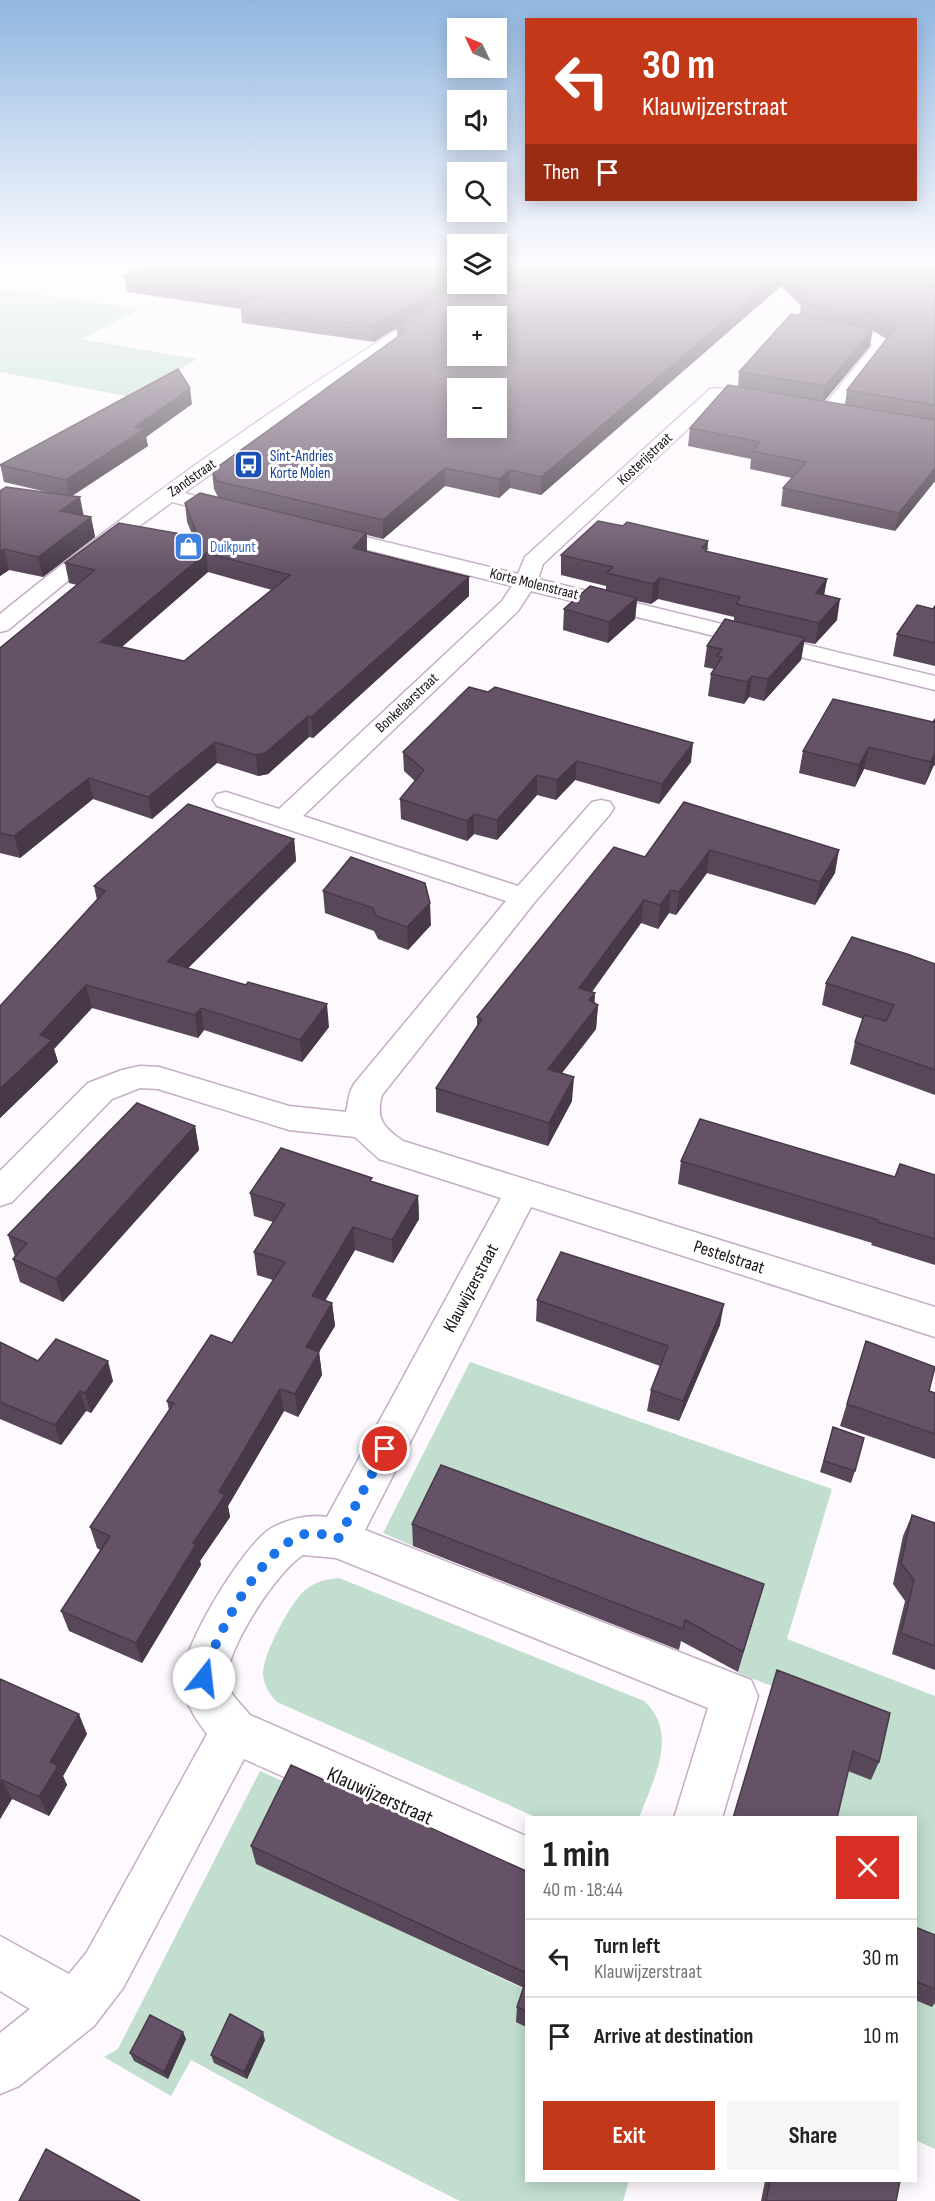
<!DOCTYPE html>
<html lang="en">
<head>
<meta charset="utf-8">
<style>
	:root { --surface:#fff; --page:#f6f6f6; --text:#222; --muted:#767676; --line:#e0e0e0; --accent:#c23819 }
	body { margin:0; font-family:"Sofia Sans Condensed",sans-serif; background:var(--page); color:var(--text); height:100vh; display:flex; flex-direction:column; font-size:22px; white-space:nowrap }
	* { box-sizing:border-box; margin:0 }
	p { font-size:20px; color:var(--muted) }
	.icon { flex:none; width:33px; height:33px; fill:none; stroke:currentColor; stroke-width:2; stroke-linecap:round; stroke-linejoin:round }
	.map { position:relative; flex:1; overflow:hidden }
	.sheet { position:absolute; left:525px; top:1816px; width:392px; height:366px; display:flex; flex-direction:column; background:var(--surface); border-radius:0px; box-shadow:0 3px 15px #0003 }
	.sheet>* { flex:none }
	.banner { position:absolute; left:525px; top:18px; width:392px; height:183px; border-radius:0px; box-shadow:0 3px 15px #0003; background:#c23819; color:#fff; overflow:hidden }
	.needle { width:39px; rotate:314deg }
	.tools { position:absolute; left:447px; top:18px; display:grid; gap:12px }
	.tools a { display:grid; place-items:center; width:60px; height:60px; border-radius:0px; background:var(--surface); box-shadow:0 3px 15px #0003; font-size:30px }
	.pin { position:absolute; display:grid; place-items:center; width:51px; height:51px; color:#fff; margin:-26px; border:3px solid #fff; border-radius:50%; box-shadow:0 2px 6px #0007 }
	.me { position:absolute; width:66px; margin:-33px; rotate:16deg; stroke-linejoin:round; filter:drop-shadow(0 0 4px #0008) }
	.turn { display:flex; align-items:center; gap:21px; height:126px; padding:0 18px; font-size:27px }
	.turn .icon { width:78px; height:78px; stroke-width:2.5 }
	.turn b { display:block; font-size:42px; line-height:51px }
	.then { display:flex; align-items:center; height:57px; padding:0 18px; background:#0003; gap:12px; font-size:22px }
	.round { display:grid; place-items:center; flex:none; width:63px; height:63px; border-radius:0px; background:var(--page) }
	.head { display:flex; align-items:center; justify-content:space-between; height:102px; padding:0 18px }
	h1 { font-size:36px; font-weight:700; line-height:45px }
	.button { display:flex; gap:12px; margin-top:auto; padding:12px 18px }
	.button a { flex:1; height:69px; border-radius:0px; background:var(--accent); color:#fff; font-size:24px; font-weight:700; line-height:69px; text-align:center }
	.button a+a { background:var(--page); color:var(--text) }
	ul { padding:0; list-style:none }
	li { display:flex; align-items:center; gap:18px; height:78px; padding:0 18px; border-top:2px solid var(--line) }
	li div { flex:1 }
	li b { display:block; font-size:22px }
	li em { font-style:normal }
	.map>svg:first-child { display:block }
	.green { fill:#c1decf }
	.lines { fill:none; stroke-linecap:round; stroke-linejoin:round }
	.street-casing { stroke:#c5aec5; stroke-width:3 }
	.street { fill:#fff; fill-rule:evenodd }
	.wall { fill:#584759; fill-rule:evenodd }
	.shaded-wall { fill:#473948 }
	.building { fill:#665267; stroke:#473948; stroke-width:1.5; fill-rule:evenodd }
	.route { stroke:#1a73e8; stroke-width:10; stroke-dasharray:0 18 }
	.labels { text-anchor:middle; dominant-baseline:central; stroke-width:6; stroke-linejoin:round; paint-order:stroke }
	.far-transit-label { font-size:15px; fill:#164399; stroke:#fff; text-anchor:start }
	.far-street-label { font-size:15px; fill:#1a121a; stroke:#fff }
	.far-shop-label { font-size:15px; fill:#366cbe; stroke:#fff; text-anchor:start }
	.street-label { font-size:18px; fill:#1a121a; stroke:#fff }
	.near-street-label { font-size:21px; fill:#1a121a; stroke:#fff }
</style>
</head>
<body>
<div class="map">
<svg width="935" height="2201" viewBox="0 0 935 2201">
	<rect width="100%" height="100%" fill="#fdf9fe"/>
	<path class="green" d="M 0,289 L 139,309 L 82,339 L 197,359 L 132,397 L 0,372 Z
		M 470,1362 L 832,1489 L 787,1639 L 935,1696 L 935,2149 L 915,2140 L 915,1818 L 833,1818 L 845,1769 L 871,1779 L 772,1686 L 738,1673 L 758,1605 L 413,1546 L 383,1533 Z
		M 339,1578 L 644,1701 C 680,1733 653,1780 639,1818 L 538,1818 L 277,1702 C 269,1694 264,1685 263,1674 C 262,1656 291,1602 304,1591 C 314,1582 326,1579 339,1578 Z
		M 260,1771 L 294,1786 L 344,1904 L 526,1990 L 526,2181 L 629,2181 L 623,2201 L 460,2201 L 333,2137 L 191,2060 L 171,2096 L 104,2057 L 118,2049 Z"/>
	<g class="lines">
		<defs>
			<path id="street" d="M 472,284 L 490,284 L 381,353 L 184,493 L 240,507 L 243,511 L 240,515 L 233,517 L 172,502 L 92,561 L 8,630 L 0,632 L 0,614 C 149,493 308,382 472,284 Z
				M 826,325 L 877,333 L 891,344 L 834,416 L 828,417 L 819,412 L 873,345 L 866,341 L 820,334 L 818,330 Z
				M 716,388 L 765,396 L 774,401 L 765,406 L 720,399 L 543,564 L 538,579 L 935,676 L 935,690 L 531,591 L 518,611 L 303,816 L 518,886 L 592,802 L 601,800 L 610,802 L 614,808 L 610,814 L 534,903 L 382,1095 C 375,1119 384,1128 403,1141 L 935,1307 L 935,1337 L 531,1207 L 365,1530 L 751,1680 L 758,1696 L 722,1818 L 674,1818 L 708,1708 L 336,1558 L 303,1555 C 277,1571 225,1650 227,1681 C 228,1693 243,1706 250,1715 L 526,1836 L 526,1885 L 244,1759 L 123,1988 L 94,2026 L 19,2086 L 0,2094 L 0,2033 L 30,2009 L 0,1991 L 0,1936 L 69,1974 L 87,1952 L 207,1734 C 196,1720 183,1699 182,1681 C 180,1649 243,1546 270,1529 C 287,1519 308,1514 327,1517 L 501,1198 L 379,1159 L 355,1137 L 289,1130 L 158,1089 L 140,1088 L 112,1099 L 12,1202 L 0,1206 L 0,1171 L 88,1083 L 122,1070 L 140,1066 L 159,1067 L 289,1106 L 346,1112 L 350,1092 L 354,1084 L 506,901 L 217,806 L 213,800 L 217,794 L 226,792 L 279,809 L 502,601 L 512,586 L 317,537 L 314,533 L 317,529 L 324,527 L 518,574 L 525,557 L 710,389 Z"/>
		</defs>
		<use href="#street" class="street-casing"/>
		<use href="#street" class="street"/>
	</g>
	<path class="wall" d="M 458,264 L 374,342 L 242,323 L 241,309 L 127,292 L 124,276 Z
		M 935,264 L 935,481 L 895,531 L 781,506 L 783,488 L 792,478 L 750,469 L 751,459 L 688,446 L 690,428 L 738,387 L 739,372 L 799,315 L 801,306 L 781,286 L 541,495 L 510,488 L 499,498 L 445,486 L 383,539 L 367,535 L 367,551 L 469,577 L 469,596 L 313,738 L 309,737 L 268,774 L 258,776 L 217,763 L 152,819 L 93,799 L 20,858 L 0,853 L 0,648 L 77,585 L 69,583 L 65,563 L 193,536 L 187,522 L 185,503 L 218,497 L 214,489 L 212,471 L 397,338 L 397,329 L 470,284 ZM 872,330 L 887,339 L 847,390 L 845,405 L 824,401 L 870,346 ZM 208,572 L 272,590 L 184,661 L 122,647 Z
		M 192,404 L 146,437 L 148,446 L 71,496 L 83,515 L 91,517 L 95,537 L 43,577 L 9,570 L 0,576 L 0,491 L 51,493 L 4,482 L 0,464 Z
		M 623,526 L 708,541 L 707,552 L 827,579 L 824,595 L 837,620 L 815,644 L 804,642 L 801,660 L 764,701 L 749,697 L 744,704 L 708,696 L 711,674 L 714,669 L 704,667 L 707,646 L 734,621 L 734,617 L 658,599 L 651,604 L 637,601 L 635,619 L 608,643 L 563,630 L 564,609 L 606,590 L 606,586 L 561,575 L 561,555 Z
		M 935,606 L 935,666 L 893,656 L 897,634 L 933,609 Z
		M 935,719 L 935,766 L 934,765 L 925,785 L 864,769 L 855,787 L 799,773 L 803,751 L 933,722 Z
		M 403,752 L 691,762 L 659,804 L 575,780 L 556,800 L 537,795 L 497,840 L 474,834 L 467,841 L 401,819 L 400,799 L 415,781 L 404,771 Z
		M 684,802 L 835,873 L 815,905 L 707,873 L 676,915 L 669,913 L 658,929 L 641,923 L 592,992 L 595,993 L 594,1003 L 598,1005 L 596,1029 L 562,1073 L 572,1101 L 548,1146 L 436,1112 L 436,1088 L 477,1026 L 477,1017 L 645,857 Z
		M 294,839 L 296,861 L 188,968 L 329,1027 L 302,1062 L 204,1030 L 198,1038 L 92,1008 L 54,1049 L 58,1062 L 0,1118 L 0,1006 L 97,900 L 94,886 Z
		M 323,891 L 431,925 L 408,950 L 378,939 L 374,931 L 325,913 Z
		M 935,964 L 935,1095 L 850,1064 L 855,1042 L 863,1019 L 822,1005 L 826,983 Z
		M 195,1126 L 199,1150 L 63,1302 L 20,1282 L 13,1259 L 15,1257 L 8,1235 Z
		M 681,1161 L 895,1177 L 935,1175 L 935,1265 L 871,1245 L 872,1243 L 678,1184 Z
		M 372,1181 L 418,1196 L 419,1219 L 393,1263 L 355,1250 L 325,1301 L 332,1303 L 335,1326 L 319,1352 L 322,1375 L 298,1417 L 284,1411 L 228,1506 L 230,1517 L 200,1561 L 201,1565 L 142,1663 L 69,1631 L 61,1611 L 100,1550 L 97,1548 L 90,1527 L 169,1410 L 167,1401 L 232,1343 L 273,1280 L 257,1275 L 254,1252 L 273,1222 L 254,1216 L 250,1193 Z
		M 537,1300 L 720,1325 L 679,1421 L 647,1411 L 651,1390 L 660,1366 L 536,1321 Z
		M 866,1341 L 929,1391 L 935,1393 L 935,1459 L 840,1426 Z
		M 0,1342 L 38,1361 L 113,1381 L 91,1413 L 86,1411 L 61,1445 L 0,1419 Z
		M 833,1427 L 855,1471 L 851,1483 L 820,1472 Z
		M 912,1515 L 935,1523 L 935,1670 L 892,1654 L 905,1601 L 893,1584 L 903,1536 Z
		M 412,1524 L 764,1584 L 738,1672 L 681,1641 L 679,1650 L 413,1546 Z
		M 0,1679 L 87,1734 L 63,1776 L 67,1785 L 49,1816 L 12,1799 L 0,1819 Z
		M 771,1688 L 879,1762 L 871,1780 L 848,1771 Z
		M 251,1846 L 526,1871 L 526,2027 L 516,2022 L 517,2007 L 524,1988 L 256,1864 Z
		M 915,1927 L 935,1935 L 935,2003 L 932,2007 L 915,2000 Z
		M 186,2039 L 168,2079 L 134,2061 L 130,2053 Z
		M 265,2040 L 247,2079 L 214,2063 L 211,2055 Z
		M 765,2181 L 900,2181 L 896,2201 L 761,2201 Z"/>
	<path class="shaded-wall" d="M 783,271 L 781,286 L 541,495 L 541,477 Z
		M 458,275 L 458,284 L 469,284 L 374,342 L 373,326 Z
		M 873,329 L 870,346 L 822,404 L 825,386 Z
		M 190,388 L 192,404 L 146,437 L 148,446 L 69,498 L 66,480 L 135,427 Z
		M 445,468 L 445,486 L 383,539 L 383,520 Z
		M 935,468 L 935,481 L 895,531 L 899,513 Z
		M 510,470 L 510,488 L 499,498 L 499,479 Z
		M 80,497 L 84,517 L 60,511 Z
		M 91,517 L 95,537 L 43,577 L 38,557 Z
		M 366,533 L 367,553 L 353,548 Z
		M 708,541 L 705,569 L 702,548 Z
		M 4,549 L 9,570 L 0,576 L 0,552 Z
		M 206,553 L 208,572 L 104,662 L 100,642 Z
		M 469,577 L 469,596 L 313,738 L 311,717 Z
		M 660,578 L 658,599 L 651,604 L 653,584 Z
		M 827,579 L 823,600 L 816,593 Z
		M 637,598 L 635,619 L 608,643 L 609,622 Z
		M 840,599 L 837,620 L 815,644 L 819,623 Z
		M 805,638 L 801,660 L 764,701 L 768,679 Z
		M 752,676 L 749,697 L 744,704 L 747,682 Z
		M 308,716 L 309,737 L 268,774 L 258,776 L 256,755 Z
		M 215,742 L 217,763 L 152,819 L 148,797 Z
		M 693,743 L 691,762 L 659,804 L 662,784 Z
		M 869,747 L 864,769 L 855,787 L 859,765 Z
		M 935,753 L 934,765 L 925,785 L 931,762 Z
		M 577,761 L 575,780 L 556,800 L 557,780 Z
		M 537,775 L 537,795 L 497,840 L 497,820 Z
		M 89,778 L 93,799 L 20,858 L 14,836 Z
		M 474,814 L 474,834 L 467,841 L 467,821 Z
		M 294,839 L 296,861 L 171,985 L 167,962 Z
		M 710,850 L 707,873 L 676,915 L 679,892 Z
		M 839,850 L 835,873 L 815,905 L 820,882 Z
		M 671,890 L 669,913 L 658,929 L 660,905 Z
		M 644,900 L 641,923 L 578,1011 L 579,988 Z
		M 430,903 L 431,925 L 408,950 L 407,927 Z
		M 86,985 L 92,1008 L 54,1049 L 58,1062 L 0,1118 L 0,1089 L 40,1035 Z
		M 595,993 L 594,1011 L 598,1005 L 596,1029 L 547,1092 L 548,1069 L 589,1000 Z
		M 327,1004 L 329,1027 L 302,1062 L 300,1040 Z
		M 201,1008 L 204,1030 L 198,1038 L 195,1015 Z
		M 574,1077 L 572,1101 L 548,1146 L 549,1123 Z
		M 195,1126 L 199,1150 L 63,1302 L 56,1279 Z
		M 418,1196 L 419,1219 L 393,1263 L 392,1240 Z
		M 353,1227 L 355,1250 L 314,1319 L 312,1296 Z
		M 332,1303 L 335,1326 L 319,1352 L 322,1375 L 298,1417 L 295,1394 L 306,1347 Z
		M 724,1304 L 720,1325 L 679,1421 L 683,1401 Z
		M 108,1361 L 113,1381 L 91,1413 L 85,1393 Z
		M 280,1389 L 284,1411 L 228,1506 L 230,1517 L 200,1561 L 201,1565 L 142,1663 L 136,1643 L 193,1543 L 219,1492 Z
		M 80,1391 L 86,1411 L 61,1445 L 55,1425 Z
		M 79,1714 L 87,1734 L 63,1776 L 67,1785 L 49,1816 L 39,1797 L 50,1762 Z
		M 2,1780 L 12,1799 L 0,1819 L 0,1784 Z
		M 183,2032 L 186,2039 L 168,2079 L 164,2072 Z
		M 263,2032 L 265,2040 L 247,2079 L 244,2072 Z"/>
	<path class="building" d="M 146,264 L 458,264 L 458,275 L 373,326 L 241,307 L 260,297 L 124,276 Z
		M 499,264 L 935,264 L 935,405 L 847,390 L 896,327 L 874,314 L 801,303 L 808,295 L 783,271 L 541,477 L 510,470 L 499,479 L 445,468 L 383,520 L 217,481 L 212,471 L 407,330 L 397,329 L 470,284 L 496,284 L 496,265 ZM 458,316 L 496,316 L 496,356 L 458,356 ZM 458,388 L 496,388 L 496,428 L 458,428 Z
		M 791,314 L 873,329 L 825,386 L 739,372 Z
		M 178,369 L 190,388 L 135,427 L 145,429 L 66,480 L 0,465 Z
		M 728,385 L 935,420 L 935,468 L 899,513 L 783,488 L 806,462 L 752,451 L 760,442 L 690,428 Z
		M 6,487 L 80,497 L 60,511 L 91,517 L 38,557 L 4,549 L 0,552 L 0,491 Z
		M 200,493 L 366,533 L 353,548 L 469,577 L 311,717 L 308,716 L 265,753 L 256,755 L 215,742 L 148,797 L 89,778 L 14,836 L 0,833 L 0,648 L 95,570 L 65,563 L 119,523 L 198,537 L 185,503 ZM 206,553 L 290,575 L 184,661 L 100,642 Z
		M 598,521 L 623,526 L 627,522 L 708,541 L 702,548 L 707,549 L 705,551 L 827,579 L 816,593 L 840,599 L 819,623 L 736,604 L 740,597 L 660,578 L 653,584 L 607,573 L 613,567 L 561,555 Z
		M 590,586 L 637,598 L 609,622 L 564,609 Z
		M 917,605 L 933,609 L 935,606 L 935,643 L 897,634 Z
		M 725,619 L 805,638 L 768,679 L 752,676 L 747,682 L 711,674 L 722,657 L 717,656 L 722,649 L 707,646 Z
		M 469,687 L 488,692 L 495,687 L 693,743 L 662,784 L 577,761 L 557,780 L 537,775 L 497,820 L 474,814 L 467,821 L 400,799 L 424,770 L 403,752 Z
		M 833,699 L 933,722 L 935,719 L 935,753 L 931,762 L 869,747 L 859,765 L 803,751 Z
		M 684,802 L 839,850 L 820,882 L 710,850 L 679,892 L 671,890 L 660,905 L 644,900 L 579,988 L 595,993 L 589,1000 L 598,1005 L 548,1069 L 574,1077 L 549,1123 L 436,1088 L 482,1019 L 477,1017 L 614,847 L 645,857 Z
		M 188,804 L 294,839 L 167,962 L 246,985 L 248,982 L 327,1004 L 300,1040 L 201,1008 L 195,1015 L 86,985 L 40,1035 L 52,1040 L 0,1089 L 0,1006 L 105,891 L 94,886 Z
		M 351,857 L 425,883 L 430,903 L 407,927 L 376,916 L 373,908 L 323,891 Z
		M 852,937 L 907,954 L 935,964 L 935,1070 L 855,1042 L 864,1015 L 886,1021 L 894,1005 L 826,983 Z
		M 137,1103 L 195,1126 L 56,1279 L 13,1259 L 27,1243 L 8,1235 Z
		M 700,1119 L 895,1177 L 900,1164 L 935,1175 L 935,1239 L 878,1222 L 878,1220 L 681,1161 Z
		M 281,1148 L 372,1178 L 370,1181 L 418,1196 L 392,1240 L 353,1227 L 312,1296 L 332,1303 L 306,1347 L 319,1352 L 295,1394 L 280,1389 L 219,1492 L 225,1495 L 193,1543 L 196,1544 L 136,1643 L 61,1611 L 110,1536 L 90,1527 L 174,1403 L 167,1401 L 211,1335 L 232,1343 L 285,1262 L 254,1252 L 285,1204 L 250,1193 Z
		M 561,1252 L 724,1304 L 683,1401 L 651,1390 L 668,1346 L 537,1300 Z
		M 56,1339 L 108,1361 L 85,1393 L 80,1391 L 55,1425 L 0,1402 L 0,1342 L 38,1361 Z
		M 866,1341 L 935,1367 L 929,1391 L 935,1393 L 935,1434 L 847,1404 Z
		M 833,1427 L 864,1438 L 855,1471 L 824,1461 Z
		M 441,1465 L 764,1584 L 743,1652 L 685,1620 L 683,1629 L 412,1524 Z
		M 912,1515 L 935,1523 L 935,1646 L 901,1633 L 914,1580 L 901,1563 Z
		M 777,1670 L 890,1713 L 879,1762 L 853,1751 L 837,1818 L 733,1818 Z
		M 0,1679 L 79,1714 L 50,1762 L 58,1766 L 39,1797 L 2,1780 L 0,1784 Z
		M 291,1765 L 526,1871 L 526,1973 L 251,1846 Z
		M 915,1927 L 935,1935 L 935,1989 L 915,1981 Z
		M 526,1980 L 526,2011 L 517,2007 Z
		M 230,2014 L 263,2032 L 244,2072 L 211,2055 Z
		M 150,2015 L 183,2032 L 164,2072 L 130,2053 Z
		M 46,2149 L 140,2201 L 19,2201 Z
		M 770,2181 L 900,2181 L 896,2201 L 766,2201 Z"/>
	<linearGradient id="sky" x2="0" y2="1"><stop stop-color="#91b7e1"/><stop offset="0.46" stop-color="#fefcff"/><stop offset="1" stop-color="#fefcff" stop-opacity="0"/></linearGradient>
	<rect width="935" height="572" fill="url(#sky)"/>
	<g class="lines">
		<path class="route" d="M 204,1678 C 213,1638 265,1539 310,1533 C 318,1532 330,1537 338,1539 L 385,1449"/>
	</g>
	<defs>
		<symbol id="bus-square" viewBox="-11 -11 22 22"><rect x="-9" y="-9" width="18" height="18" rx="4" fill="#1a4fb4" stroke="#fff"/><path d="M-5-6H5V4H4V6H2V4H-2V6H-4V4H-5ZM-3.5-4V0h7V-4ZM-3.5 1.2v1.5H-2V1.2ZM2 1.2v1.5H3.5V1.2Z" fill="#fff"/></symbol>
		<symbol id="shop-square" viewBox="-11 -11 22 22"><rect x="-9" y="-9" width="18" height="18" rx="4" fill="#3f7fe0" stroke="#fff"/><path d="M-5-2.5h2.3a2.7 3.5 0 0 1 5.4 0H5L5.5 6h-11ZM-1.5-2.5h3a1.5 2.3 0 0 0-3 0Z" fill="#fff"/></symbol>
	</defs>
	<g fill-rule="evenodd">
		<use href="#bus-square" x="232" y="448" width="33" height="33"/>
		<use href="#shop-square" x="172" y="530" width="33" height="33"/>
	</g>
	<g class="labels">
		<g class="far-transit-label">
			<text x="270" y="456">Sint-Andries<tspan x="270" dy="17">Korte Molen</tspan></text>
		</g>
		<g class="far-street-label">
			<text transform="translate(645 459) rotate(-43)">Kosterijstraat</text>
			<text transform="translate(192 478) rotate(-35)">Zandstraat</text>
			<text transform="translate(534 584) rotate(14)">Korte Molenstraat</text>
			<text transform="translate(407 703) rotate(-43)">Bonkelaarstraat</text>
		</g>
		<g class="far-shop-label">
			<text x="210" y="547">Duikpunt</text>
		</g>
		<g class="street-label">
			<text transform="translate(729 1257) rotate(18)">Pestelstraat</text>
			<text transform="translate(471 1288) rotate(-62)">Klauwijzerstraat</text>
		</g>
		<g class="near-street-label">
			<text transform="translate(380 1796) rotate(24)">Klauwijzerstraat</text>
		</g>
	</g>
</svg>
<div class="tools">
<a><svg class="needle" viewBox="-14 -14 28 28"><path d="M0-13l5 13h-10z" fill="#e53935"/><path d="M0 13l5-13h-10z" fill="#767676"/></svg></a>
<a><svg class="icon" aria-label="sound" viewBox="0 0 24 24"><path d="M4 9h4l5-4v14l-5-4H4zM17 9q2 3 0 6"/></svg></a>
<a><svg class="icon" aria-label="search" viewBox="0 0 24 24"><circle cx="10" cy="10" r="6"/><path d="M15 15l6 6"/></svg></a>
<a><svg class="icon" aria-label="layers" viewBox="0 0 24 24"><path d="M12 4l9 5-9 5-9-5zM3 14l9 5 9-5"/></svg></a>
<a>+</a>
<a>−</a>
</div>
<div class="pin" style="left:385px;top:1449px;background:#d93025"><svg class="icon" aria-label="arrive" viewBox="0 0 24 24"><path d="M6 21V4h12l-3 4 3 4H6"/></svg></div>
<svg class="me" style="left:204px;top:1678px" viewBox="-20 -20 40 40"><circle r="19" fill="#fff"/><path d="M0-13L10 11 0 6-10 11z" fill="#1a73e8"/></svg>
<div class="banner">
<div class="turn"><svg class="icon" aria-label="left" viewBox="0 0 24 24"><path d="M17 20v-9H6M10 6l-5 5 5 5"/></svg><div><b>30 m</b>Klauwijzerstraat</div></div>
<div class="then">Then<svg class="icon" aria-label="arrive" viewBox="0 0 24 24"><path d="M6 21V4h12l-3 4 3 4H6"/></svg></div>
</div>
<section class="sheet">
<div class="head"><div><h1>1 min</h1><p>40 m · 18:44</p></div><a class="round" style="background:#d93025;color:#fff"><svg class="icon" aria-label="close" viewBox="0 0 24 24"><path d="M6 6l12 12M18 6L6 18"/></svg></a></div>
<ul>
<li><svg class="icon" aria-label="left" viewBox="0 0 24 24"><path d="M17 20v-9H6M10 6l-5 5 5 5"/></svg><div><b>Turn left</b><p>Klauwijzerstraat</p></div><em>30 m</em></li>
<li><svg class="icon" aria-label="arrive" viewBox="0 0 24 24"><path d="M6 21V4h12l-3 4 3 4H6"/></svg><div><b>Arrive at destination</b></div><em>10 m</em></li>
</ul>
<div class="button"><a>Exit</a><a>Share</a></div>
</section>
</div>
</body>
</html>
